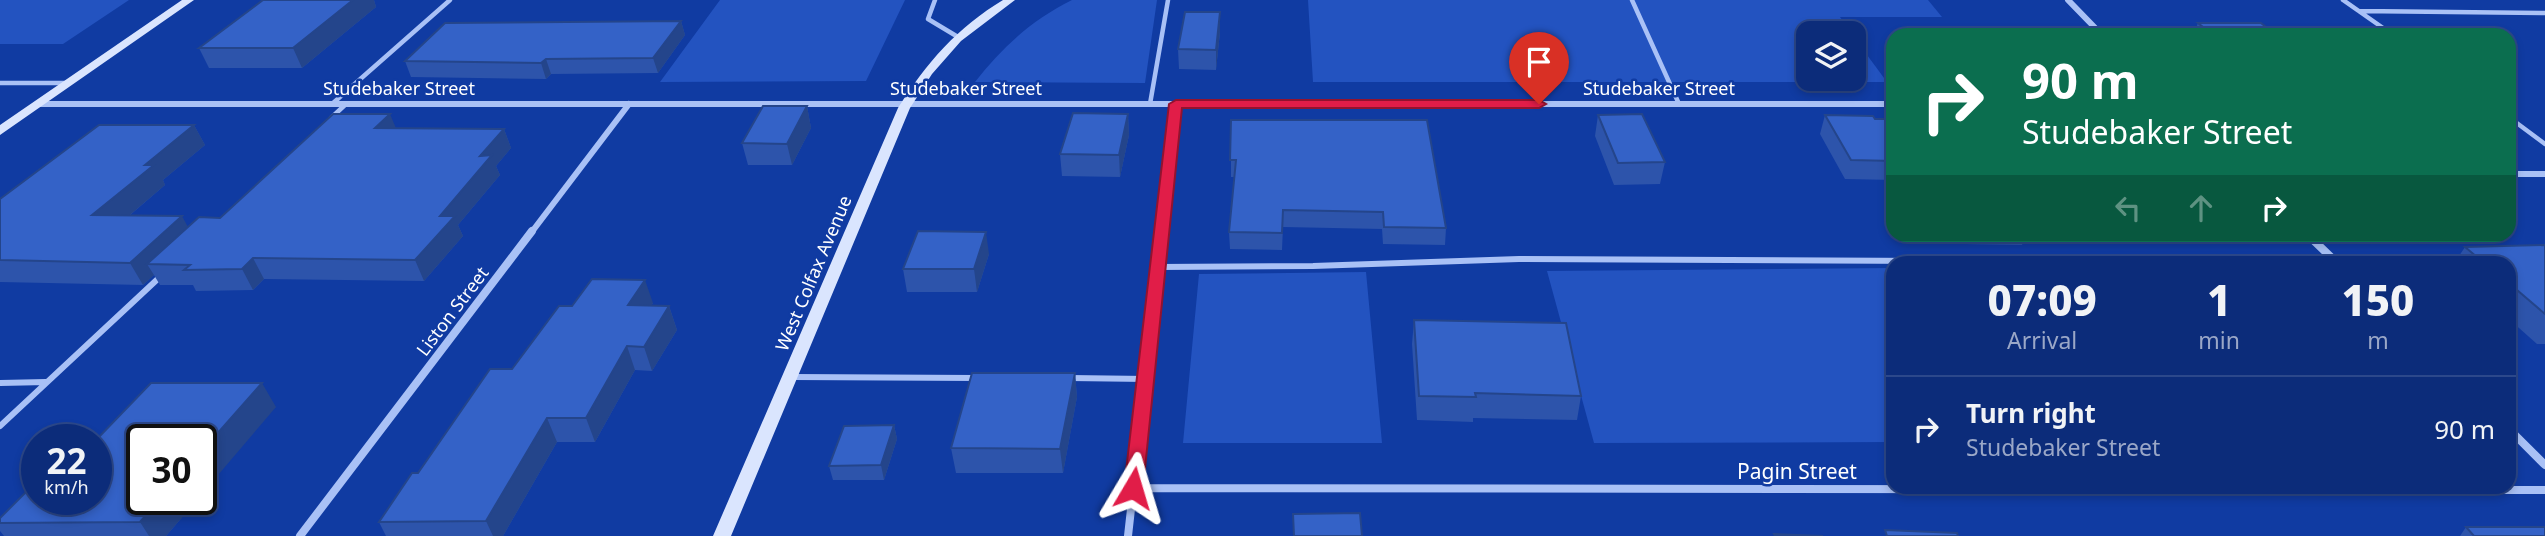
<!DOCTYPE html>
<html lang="en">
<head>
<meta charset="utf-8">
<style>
	:root { --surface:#0c2c7a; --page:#15347f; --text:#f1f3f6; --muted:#9aa7c7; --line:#2c488b }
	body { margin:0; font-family:"Noto Sans",sans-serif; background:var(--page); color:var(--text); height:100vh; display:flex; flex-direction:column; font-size:26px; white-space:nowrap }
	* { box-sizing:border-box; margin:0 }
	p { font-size:23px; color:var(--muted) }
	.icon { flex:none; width:38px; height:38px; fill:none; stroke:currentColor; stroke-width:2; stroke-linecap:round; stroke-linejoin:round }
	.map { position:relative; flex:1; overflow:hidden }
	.sheet { position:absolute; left:1886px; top:256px; width:630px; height:238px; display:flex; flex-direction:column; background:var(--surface); border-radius:21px; box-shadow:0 4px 10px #0003,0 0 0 2px var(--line) }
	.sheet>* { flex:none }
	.hud { position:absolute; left:1886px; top:28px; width:630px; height:214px; border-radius:21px; box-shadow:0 4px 10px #0003,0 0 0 2px var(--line); background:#0b6e4f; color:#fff; overflow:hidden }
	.controls { position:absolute; left:1796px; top:21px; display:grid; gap:14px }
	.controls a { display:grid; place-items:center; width:70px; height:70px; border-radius:14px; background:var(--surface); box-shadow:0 4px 10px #0003,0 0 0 2px var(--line); font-size:35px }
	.speed { position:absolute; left:21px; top:424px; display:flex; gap:14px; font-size:35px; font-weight:700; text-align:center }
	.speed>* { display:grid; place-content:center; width:91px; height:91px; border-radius:50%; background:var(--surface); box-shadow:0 4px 10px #0003,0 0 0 2px var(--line); line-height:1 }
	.speed small { font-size:18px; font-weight:400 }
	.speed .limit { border:4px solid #111; border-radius:10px; background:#fff; color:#111 }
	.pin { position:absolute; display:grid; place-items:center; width:60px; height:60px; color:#fff; margin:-72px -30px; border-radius:50% 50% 50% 0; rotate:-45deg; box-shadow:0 0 7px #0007 }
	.pin .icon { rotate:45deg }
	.me { position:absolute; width:77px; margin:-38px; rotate:7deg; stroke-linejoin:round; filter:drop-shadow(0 0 5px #0008) }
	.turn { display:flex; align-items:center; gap:24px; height:147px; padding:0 21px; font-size:32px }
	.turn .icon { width:91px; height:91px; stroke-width:2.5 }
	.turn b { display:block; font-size:49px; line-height:60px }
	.lanes { display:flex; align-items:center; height:66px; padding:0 21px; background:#0003; justify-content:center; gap:35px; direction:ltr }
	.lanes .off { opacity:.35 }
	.eta { display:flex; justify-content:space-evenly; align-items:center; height:119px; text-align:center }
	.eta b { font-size:42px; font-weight:800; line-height:49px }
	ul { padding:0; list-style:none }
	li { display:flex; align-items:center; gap:21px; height:105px; padding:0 21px; border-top:2px solid var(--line) }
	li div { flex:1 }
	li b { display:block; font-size:26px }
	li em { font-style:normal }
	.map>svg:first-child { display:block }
	.green { fill:#2353c0 }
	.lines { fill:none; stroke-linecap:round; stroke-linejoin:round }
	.lane-far1 { stroke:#a9c1f6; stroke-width:4.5 }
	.lane { stroke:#a9c1f6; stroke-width:6 }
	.street-far1 { stroke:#a9c1f6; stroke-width:6 }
	.street { stroke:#a9c1f6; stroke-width:8 }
	.secondary { fill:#dae5fe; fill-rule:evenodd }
	.wall { fill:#2d54ab }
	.shaded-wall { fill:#24458b }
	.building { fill:#3462c7; stroke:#24458b; stroke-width:2 }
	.route { fill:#e11d48; stroke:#92132f; stroke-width:2 }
	.labels { text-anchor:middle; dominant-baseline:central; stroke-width:5; stroke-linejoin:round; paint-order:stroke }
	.street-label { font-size:18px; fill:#fff; stroke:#103ba2 }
	.near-street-label { font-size:21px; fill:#fff; stroke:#103ba2 }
</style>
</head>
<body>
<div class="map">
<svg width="2545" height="536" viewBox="0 0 2545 536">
	<rect width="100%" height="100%" fill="#103ba2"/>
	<path class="green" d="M 0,0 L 129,0 L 63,44 L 0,44 Z
		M 720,0 L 905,0 L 866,81 L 660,82 Z
		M 1072,0 L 1157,0 L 1145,83 L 975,82 C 1002,47 1032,20 1072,0 Z
		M 1308,0 L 1928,0 L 1942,17 L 1840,17 L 1851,33 L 1808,33 L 1808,79 L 1853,79 L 1853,36 L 1887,82 L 1313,82 Z
		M 1893,268 L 1893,442 L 1594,443 L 1547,271 Z
		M 1366,272 L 1382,443 L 1183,443 L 1199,274 Z"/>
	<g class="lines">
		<path class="lane-far1" d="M 935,0 L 928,19 L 958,37
			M 1632,0 L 1679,104
			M 2343,0 L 2393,35
			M 2359,11 L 2545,13
			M 0,83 L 67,83
			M 332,104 L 450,0
			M 1150,104 L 1168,0
			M 331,118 L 346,104
			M 2510,118 L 2545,144"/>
		<path class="lane" d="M 1158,267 L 1313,266 L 1519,259 L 2128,262
			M 793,377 L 976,378
			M 1070,378 L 1147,379
			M 0,383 L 46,382
			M 0,426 L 162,275"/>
		<path class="street-far1" d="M 2068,0 L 2102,35
			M 38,104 L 1894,104
			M 2510,174 L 2545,174
			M 531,233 L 629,104
			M 1162,233 L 1176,104"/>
		<path class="street" d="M 2307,234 L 2336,262
			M 2510,430 L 2545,465
			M 1133,488 L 2545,490
			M 300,536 L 532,231
			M 1128,536 L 1162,231"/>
		<path class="secondary" d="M 182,0 L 194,0 L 0,135 L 0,125 Z
			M 1003,0 L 1015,0 L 961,41 L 932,74 L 910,108 L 731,536 L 713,536 L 898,108 C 926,63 958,27 1003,0 Z"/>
	</g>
	<path class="wall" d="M 263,0 L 374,0 L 376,7 L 302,68 L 209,68 L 199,48 Z
		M 681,21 L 685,35 L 658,73 L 551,74 L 546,79 L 411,77 L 405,61 Z
		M 2198,23 L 2276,35 L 2193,35 Z
		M 1220,32 L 1216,70 L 1179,69 L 1178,49 Z
		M 807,106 L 811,128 L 792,165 L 748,165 L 742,143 Z
		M 1128,114 L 1129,135 L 1120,177 L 1062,176 L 1060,154 Z
		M 1598,115 L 1665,162 L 1660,184 L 1614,185 L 1595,136 Z
		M 1825,115 L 1894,119 L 1894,180 L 1845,179 L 1820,134 Z
		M 1231,120 L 1446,228 L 1445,245 L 1383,244 L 1382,229 L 1283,227 L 1282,250 L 1230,249 L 1229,232 L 1235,177 L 1231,177 Z
		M 194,125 L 205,145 L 163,180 L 165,185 L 129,216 L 188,227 L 220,218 L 396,128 L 504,129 L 511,148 L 496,166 L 500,175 L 458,225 L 463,236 L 424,281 L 264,279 L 253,290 L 196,291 L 193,285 L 160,285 L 154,275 L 143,285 L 0,282 L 0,199 Z
		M 1957,234 L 2026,234 L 2022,245 L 1963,244 Z
		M 2545,245 L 2545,344 L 2537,344 L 2510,320 L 2510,262 L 2455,262 L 2465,247 Z
		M 989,254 L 977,292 L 907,292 L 903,269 Z
		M 653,303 L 651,306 L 669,306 L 677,330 L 652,371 L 635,370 L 595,442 L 557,442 L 503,536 L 386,536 L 379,522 L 418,473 L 512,369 L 572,306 Z
		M 1414,320 L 1581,396 L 1577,420 L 1473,418 L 1473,422 L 1417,420 L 1412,344 Z
		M 1075,373 L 1077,397 L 1063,473 L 956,473 L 951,448 Z
		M 276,407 L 142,499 L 198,499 L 166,536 L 4,536 L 0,531 L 0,518 Z
		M 894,425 L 897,439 L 884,480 L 833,480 L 829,466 Z
		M 2466,527 L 2545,536 L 2460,536 Z"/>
	<path class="shaded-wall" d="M 353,0 L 374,0 L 376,7 L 302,68 L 293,48 Z
		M 1220,12 L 1220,32 L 1216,70 L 1216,50 Z
		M 681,21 L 685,35 L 658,73 L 653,58 Z
		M 546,59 L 551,74 L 546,79 L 541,63 Z
		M 807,106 L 811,128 L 792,165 L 787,144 Z
		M 390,114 L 398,133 L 375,128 Z
		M 1128,114 L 1129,135 L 1120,177 L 1119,155 Z
		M 194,125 L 205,145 L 163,180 L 165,185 L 104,237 L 92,215 L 145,165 Z
		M 504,129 L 511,148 L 496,166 L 500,175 L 458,225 L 463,236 L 424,281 L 415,260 L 440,216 L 480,156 Z
		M 182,216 L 194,238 L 147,264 L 154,275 L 143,285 L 130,263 Z
		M 986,232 L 989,254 L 977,292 L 974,269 Z
		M 253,258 L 264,279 L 253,290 L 242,269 Z
		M 645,280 L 653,303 L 636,329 L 628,305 Z
		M 669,306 L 677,330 L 652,371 L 644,347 Z
		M 627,346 L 635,370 L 595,442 L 586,418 Z
		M 1075,373 L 1077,397 L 1063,473 L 1060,449 Z
		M 262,383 L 276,407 L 201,495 L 201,452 Z
		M 547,418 L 557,442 L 503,536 L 493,536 L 486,521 Z
		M 894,425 L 897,439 L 884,480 L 881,465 Z
		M 160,499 L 198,499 L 166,536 L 149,536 L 140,522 Z"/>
	<path class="building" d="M 263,0 L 353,0 L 293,48 L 199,48 Z
		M 1185,12 L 1220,12 L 1216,50 L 1178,49 Z
		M 681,21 L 653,58 L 546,59 L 541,63 L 405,61 L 445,23 Z
		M 2198,23 L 2261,23 L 2276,35 L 2213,35 Z
		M 763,106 L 807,106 L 787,144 L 742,143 Z
		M 1073,113 L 1128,114 L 1119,155 L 1060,154 Z
		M 333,114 L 390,114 L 375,128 L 504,129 L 480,156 L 492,155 L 440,216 L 455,216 L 415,260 L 253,258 L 242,269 L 184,270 L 190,265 L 147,264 L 199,217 L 220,218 Z
		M 1642,114 L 1665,162 L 1618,163 L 1598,115 Z
		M 1825,115 L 1873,116 L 1875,119 L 1894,119 L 1894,161 L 1851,160 Z
		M 1231,120 L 1427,120 L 1446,228 L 1384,227 L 1383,212 L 1283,210 L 1282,233 L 1229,232 L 1236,160 L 1230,160 Z
		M 99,125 L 194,125 L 145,165 L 154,165 L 92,215 L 182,216 L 130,263 L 0,260 L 0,199 Z
		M 918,231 L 986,232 L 974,269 L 903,269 Z
		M 2545,245 L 2545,314 L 2510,284 L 2510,262 L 2483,262 L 2465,247 Z
		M 592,279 L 645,280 L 628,305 L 669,306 L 644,347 L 627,346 L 586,418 L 547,418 L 486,521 L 379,522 L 412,473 L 418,473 L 490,369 L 512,369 L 559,306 L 572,306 Z
		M 1414,320 L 1566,323 L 1581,396 L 1475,393 L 1476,397 L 1419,396 Z
		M 972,373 L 1075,373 L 1060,449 L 951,448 Z
		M 151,383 L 262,383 L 201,452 L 201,439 L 142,439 L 142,499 L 160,499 L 140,522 L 0,523 L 0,518 L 37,481 L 37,499 L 96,499 L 96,440 Z
		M 894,425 L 881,465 L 829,466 L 844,426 Z
		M 1360,513 L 1362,536 L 1294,536 L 1293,514 Z
		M 2466,527 L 2545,527 L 2545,536 L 2474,536 Z
		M 1885,530 L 1957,533 L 1958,536 L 1887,536 Z
		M 1774,534 L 1823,536 L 1775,536 Z"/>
	<path class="route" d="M 1176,100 L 1539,100 L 1546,104 L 1539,108 L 1182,108 L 1143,488 L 1140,493 L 1127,493 L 1124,488 L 1169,104 Z"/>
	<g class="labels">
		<g class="street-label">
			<text x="399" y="88">Studebaker Street</text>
			<text x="966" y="88">Studebaker Street</text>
			<text x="1659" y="88">Studebaker Street</text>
			<text transform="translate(813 273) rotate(-67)">West Colfax Avenue</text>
			<text transform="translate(452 311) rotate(-53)">Liston Street</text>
		</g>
		<g class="near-street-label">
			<text x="1797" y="471">Pagin Street</text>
		</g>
	</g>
</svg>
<div class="controls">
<a><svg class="icon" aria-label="layers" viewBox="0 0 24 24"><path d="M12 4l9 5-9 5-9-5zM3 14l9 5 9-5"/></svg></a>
</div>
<div class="speed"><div>22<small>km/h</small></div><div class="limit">30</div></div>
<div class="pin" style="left:1539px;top:104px;background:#d93025"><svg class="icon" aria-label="arrive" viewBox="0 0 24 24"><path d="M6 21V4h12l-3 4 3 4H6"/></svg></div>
<svg class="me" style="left:1133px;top:488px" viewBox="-20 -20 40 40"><path d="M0-17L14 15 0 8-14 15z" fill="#e11d48" stroke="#fff" stroke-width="4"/></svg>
<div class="hud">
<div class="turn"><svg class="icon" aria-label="right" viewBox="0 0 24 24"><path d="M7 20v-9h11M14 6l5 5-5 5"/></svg><div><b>90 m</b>Studebaker Street</div></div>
<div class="lanes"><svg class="icon off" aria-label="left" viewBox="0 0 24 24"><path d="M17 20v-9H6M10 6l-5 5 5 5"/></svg><svg class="icon off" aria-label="ahead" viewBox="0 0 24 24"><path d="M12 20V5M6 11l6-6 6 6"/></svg><svg class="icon" aria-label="right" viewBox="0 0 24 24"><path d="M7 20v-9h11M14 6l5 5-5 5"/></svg></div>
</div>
<section class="sheet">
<div class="eta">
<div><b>07:09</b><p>Arrival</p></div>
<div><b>1</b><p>min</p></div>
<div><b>150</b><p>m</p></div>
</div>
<ul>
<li><svg class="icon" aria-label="right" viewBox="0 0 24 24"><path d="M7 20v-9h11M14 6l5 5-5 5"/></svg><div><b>Turn right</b><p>Studebaker Street</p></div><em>90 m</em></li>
</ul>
</section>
</div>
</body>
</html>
